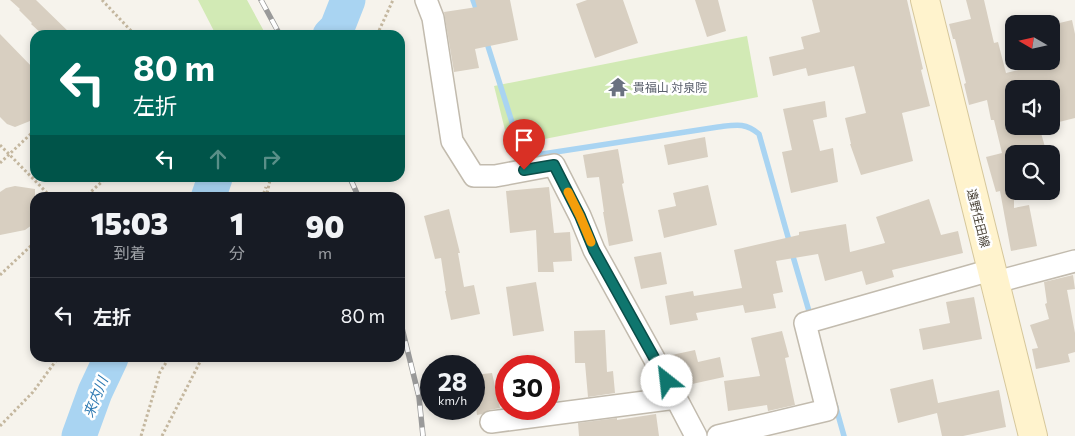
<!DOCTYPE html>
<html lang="ja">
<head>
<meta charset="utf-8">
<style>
	:root { --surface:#171b24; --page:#242831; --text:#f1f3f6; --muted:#9ea1a6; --line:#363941 }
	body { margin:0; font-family:Commissioner,"Noto Sans JP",sans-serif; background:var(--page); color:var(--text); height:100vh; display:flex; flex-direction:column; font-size:19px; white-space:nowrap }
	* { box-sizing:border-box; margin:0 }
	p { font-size:16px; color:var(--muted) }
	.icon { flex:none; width:28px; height:28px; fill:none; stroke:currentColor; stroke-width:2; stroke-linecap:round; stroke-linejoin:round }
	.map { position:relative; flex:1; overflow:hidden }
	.sheet { position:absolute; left:30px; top:192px; width:375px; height:170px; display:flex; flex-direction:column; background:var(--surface); border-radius:15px; box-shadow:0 2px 8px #0003 }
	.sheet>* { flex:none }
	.guide { position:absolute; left:30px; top:30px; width:375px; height:152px; border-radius:15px; box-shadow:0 2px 8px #0003; background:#00695c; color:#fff; overflow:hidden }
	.needle { width:32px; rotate:279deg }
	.buttons { position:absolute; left:1005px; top:15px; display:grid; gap:10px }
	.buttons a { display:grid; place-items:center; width:55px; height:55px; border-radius:10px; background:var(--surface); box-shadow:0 2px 8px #0003; font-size:25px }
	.speed { position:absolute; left:420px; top:355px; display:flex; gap:10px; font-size:25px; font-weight:700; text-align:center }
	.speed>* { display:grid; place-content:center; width:65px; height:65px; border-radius:50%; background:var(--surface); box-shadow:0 2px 8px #0003; line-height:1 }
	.speed small { font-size:12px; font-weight:400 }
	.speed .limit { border:8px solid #d22; background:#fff; color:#111 }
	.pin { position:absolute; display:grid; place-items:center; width:42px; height:42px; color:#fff; margin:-51px -21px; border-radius:50% 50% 50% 0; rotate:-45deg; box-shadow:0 0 5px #0007 }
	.pin .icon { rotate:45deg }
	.me { position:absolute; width:55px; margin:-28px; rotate:331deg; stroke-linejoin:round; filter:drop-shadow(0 0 4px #0008) }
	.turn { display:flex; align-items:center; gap:18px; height:105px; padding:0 20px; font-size:22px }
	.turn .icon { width:65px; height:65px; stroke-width:2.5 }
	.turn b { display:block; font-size:35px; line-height:42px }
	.lanes { display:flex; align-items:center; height:48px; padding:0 20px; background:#0003; justify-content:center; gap:25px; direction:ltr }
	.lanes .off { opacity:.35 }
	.eta { display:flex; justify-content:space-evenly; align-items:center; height:85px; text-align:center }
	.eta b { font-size:30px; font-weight:800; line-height:35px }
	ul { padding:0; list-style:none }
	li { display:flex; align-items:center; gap:15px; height:75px; padding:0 20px; border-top:1px solid var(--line) }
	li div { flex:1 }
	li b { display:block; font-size:19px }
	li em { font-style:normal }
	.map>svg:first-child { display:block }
	.green { fill:#d2eab5 }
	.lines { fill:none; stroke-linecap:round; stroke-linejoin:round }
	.stream { stroke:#a9d4f2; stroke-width:5.5 }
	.river { stroke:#a9d4f2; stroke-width:35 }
	.building { fill:#d8cfc1 }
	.minor-casing { stroke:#c2bbae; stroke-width:24 }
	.secondary-casing { stroke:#d6c79b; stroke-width:30 }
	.path { stroke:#c4b79f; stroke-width:3; stroke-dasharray:2.5 2.5; stroke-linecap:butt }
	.minor { stroke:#fff; stroke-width:21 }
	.secondary { stroke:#fff3cd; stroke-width:28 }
	.rail-casing { stroke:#9a9a9a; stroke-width:5.5 }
	.rail { stroke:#fff; stroke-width:4; stroke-dasharray:11; stroke-linecap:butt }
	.route-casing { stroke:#0a4d48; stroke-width:12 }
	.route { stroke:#0f766e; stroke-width:9 }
	.slow { stroke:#f59e0b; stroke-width:9 }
	.labels { text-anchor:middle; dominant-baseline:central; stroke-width:5; stroke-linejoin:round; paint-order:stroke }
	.worship-label { font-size:12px; fill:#5b616d; stroke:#fff; text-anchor:start }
	.street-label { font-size:12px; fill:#4b4439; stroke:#fff }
	.water-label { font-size:14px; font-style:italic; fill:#2e7ab2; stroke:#fff }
</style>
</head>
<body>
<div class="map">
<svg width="1075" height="436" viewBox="0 0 1075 436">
	<rect width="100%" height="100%" fill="#f6f3ec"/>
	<path class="green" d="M 198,0 L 247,0 L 266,35 L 216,35 Z
		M 747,36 L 758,97 L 509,146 L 494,86 Z"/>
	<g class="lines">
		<path class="stream" d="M 473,0 L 478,14
			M 486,40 L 523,157 L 718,127 C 735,125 745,122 759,134 L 790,244
			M 792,253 L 811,318
			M 835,404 L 844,436"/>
		<path class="river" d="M 330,35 L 337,28 L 348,0
			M 208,198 L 215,178
			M 79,436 L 95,392 L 111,358"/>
	</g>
	<path class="building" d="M 10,0 L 36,0 L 72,35 L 43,35 L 31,24 L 32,23 L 19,10 L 20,9 Z
		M 475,0 L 510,0 L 518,40 L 475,49 L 479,68 L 454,72 L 444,12 L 477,7 Z
		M 587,0 L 623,0 L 638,43 L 595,58 L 576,4 Z
		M 695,0 L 718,0 L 726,31 L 707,37 Z
		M 812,0 L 907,0 L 923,69 L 921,70 L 930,106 L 902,113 L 913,161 L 861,175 L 850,144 L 851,144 L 845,118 L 866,113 L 854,66 L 808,76 L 806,68 L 773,76 L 769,57 L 804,49 L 801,37 L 820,32 Z
		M 966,0 L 984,0 L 994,43 L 998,42 L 1006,73 L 1051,62 L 1051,25 L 1072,20 L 1075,34 L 1075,118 L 1051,124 L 1051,84 L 1033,89 L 1014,89 L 1014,126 L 1039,126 L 1047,154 L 1014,154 L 1014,208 L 1029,205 L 1037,246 L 1011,251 L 1000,191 L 996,192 L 986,157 L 1002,153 L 994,120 L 991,120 L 987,100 L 969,105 L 964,84 L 966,83 L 955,39 L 953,39 L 949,24 L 971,19 Z
		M 0,34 L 35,70 L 35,119 L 15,127 L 7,124 L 0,117 Z
		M 825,101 L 827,117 L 813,120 L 820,151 L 833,148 L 838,182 L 791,193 L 782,152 L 792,150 L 783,109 Z
		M 705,137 L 708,157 L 668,165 L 664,145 Z
		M 618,149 L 624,183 L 622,184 L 633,241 L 609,246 L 603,212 L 604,212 L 599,177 L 587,178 L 583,155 Z
		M 708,185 L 717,225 L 664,238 L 658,210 L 676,206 L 673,193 Z
		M 15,186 L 35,189 L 35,219 L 32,225 L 25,230 L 0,235 L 0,192 L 6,188 Z
		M 549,187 L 554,233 L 570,232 L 572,261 L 553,262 L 554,272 L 538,272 L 536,230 L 510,233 L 506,191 Z
		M 929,199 L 941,235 L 958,231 L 963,253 L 892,270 L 894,277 L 866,285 L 862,271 L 825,281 L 818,254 L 776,261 L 783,292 L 773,294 L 776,308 L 745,313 L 743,305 L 696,313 L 698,320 L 670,325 L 665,296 L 693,291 L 694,296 L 742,288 L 734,250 L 799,235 L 799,232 L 846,224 L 850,252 L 885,243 L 876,217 Z
		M 449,209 L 460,253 L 458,253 L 464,287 L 474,285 L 480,314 L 451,320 L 445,291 L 446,291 L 441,258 L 435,259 L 424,216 Z
		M 661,252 L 667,284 L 641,289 L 634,257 Z
		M 1073,275 L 1075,289 L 1067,290 L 1075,333 L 1075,352 L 1068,354 L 1070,362 L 1036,369 L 1032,349 L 1038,348 L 1030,325 L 1049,319 L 1045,304 L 1047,303 L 1044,282 Z
		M 536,282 L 544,331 L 513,336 L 506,287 Z
		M 974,297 L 982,339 L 923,350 L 919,329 L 950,323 L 946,302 Z
		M 605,330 L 607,372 L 613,371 L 615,393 L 588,397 L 585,363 L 575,363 L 574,331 Z
		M 782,331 L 789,357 L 785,358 L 795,405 L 768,411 L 767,405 L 728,411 L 724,381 L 760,376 L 751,338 Z
		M 695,350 L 698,362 L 720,357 L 724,377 L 692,384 L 689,369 L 676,372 L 667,356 Z
		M 492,373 L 500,408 L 489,410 L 482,414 L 477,415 L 474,393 L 474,375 Z
		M 933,379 L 938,403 L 999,390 L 1006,427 L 963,436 L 942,436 L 937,413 L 898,423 L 890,389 Z
		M 656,414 L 659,436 L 579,436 L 578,423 L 617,418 L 617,420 Z"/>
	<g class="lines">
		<defs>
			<path id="minor" d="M 426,0 L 433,18 L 452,141 L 474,176 L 495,176 L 554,165 L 580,216 L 594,250 L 676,398 L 696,436
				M 996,282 L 1075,261
				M 491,422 L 676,398
				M 718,436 L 827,410 L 805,323 L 991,270"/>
			<path id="secondary" d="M 925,0 L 1033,436"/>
		</defs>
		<use href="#minor" class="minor-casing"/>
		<use href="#secondary" class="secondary-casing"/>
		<path class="path" d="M 102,0 L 135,35
			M 377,35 L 393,0
			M 0,145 L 52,198
			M 0,163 L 35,130
			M 84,198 L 106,178
			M 262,198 L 266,187
			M 266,198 L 270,180 L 272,178
			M 0,275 L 35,242
			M 0,426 L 33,392 L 58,358
			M 141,436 L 160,372 L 169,358
			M 162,436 L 202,358"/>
		<use href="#minor" class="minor"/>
		<use href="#secondary" class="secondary"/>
		<defs>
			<path id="rail" d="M 261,0 L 280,35
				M 350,178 L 359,198
				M 400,320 L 419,397 L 423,436"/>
		</defs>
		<use href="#rail" class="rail-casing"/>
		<use href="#rail" class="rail"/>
	</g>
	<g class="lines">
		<defs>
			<path id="route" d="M 524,170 L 554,165 L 580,216 L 594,250 L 667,381"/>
		</defs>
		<use href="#route" class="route-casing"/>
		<use href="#route" class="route"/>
		<path class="slow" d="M 568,192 L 580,216 L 591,242"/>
	</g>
	<defs>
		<symbol id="temple-bare" viewBox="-9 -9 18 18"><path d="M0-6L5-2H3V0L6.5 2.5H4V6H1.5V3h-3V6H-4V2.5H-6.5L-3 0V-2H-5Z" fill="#6b7280" stroke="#fff" stroke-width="2.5" paint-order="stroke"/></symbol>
	</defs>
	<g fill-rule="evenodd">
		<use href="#temple-bare" x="604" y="73" width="28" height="28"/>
	</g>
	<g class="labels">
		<g class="worship-label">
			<text x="633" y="87">貴福山 対泉院</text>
		</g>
		<g class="street-label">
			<text transform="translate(979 218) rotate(76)">遠野住田線</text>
		</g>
		<g class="water-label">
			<text transform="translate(95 397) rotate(-68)">来内川</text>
		</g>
	</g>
</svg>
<div class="buttons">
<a><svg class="needle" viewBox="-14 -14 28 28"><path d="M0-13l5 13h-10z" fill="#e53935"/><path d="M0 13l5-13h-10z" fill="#9ea1a6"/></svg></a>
<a><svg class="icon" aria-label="sound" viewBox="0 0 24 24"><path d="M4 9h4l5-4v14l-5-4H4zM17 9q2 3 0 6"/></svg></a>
<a><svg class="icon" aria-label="search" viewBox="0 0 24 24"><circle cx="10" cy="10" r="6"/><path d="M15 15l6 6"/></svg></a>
</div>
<div class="speed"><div>28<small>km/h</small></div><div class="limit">30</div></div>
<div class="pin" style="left:524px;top:170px;background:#d93025"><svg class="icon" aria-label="arrive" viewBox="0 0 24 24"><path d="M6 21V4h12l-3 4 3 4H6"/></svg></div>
<svg class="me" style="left:667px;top:381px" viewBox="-20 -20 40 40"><circle r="19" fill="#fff"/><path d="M0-13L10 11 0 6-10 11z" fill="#0f766e"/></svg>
<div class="guide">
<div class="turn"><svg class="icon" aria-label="left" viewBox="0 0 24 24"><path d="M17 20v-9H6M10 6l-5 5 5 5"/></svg><div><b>80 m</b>左折</div></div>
<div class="lanes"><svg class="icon" aria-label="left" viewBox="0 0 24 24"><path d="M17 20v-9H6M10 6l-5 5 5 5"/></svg><svg class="icon off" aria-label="ahead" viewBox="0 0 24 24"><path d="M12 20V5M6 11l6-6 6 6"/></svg><svg class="icon off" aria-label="right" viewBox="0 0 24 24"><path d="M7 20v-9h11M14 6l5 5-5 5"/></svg></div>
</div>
<section class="sheet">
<div class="eta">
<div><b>15:03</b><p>到着</p></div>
<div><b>1</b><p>分</p></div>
<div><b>90</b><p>m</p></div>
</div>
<ul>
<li><svg class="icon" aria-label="left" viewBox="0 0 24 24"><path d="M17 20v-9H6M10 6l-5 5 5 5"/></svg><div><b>左折</b></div><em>80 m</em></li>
</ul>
</section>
</div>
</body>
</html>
